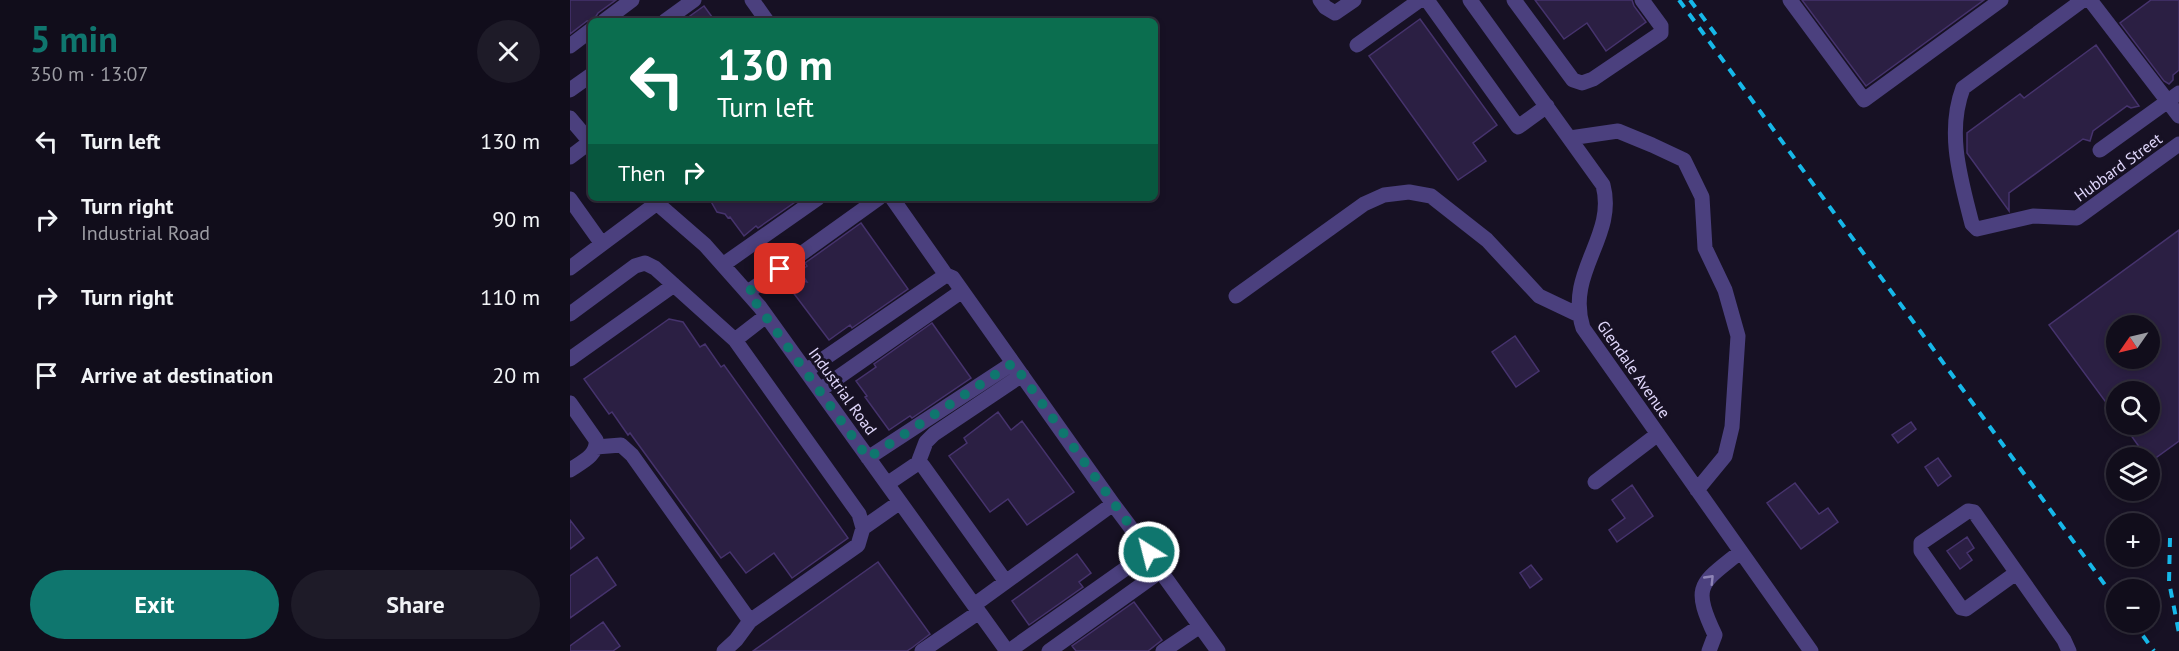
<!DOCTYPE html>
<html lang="en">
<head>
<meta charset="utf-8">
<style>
	:root { --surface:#110d1b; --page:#1e1b28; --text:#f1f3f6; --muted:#9c9ca3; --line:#302d3a; --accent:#0f766e }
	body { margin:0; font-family:"PT Sans",sans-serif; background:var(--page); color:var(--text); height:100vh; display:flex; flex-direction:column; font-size:22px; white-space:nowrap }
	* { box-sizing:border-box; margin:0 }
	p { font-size:20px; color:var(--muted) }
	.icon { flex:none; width:33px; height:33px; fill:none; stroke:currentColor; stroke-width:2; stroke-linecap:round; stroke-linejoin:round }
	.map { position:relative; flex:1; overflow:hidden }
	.panel { display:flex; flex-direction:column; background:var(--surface); width:570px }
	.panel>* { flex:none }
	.top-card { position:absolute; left:18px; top:18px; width:570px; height:183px; border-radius:9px; box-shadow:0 3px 9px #0003,0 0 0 2px var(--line); background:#0b6e4f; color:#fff; overflow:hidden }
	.needle { width:39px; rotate:236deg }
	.controls { position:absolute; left:1536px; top:315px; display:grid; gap:12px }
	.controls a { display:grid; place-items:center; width:54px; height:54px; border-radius:50%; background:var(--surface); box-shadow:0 3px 9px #0003,0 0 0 2px var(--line); font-size:30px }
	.pin { position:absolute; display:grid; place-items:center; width:51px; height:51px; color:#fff; margin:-26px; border-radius:12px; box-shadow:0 3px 9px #0006 }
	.me { position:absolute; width:66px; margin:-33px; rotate:324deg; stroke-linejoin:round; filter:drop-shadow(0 0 4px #0008) }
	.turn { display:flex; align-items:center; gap:21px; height:126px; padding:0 30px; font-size:27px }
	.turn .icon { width:78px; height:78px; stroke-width:2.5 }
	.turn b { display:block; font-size:42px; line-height:51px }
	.then { display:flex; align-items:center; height:57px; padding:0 30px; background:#0003; gap:12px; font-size:22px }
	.round { display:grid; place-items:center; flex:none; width:63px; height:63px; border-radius:32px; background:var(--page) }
	.headline { display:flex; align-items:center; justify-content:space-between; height:102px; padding:0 30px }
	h1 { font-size:36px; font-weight:700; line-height:45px; color:var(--accent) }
	.action { display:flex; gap:12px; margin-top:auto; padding:12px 30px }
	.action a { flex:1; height:69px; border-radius:36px; background:var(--accent); color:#fff; font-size:24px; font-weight:700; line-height:69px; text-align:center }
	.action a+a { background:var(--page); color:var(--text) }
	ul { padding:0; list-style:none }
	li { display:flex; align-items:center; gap:18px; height:78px; padding:0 30px }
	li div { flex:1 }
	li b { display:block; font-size:22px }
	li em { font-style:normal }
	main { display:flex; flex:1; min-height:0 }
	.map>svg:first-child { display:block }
	.building { fill:#2b1f43; stroke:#46336d; stroke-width:1.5; fill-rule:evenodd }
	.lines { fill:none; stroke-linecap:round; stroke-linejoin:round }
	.minor { stroke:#4b407e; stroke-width:15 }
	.rail { stroke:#16b8e9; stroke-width:4; stroke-dasharray:9 8; stroke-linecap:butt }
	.oneway { stroke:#8e84b6 }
	.route { stroke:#0f766e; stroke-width:10; stroke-dasharray:0 18 }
	.labels { text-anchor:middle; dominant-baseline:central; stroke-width:6; stroke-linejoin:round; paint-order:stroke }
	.street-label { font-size:16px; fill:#e0d7fb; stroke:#171124 }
</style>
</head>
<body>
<main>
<section class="panel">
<div class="headline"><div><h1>5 min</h1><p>350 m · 13:07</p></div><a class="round"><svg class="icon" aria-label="close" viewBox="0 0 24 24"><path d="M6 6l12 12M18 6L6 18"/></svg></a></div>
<ul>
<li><svg class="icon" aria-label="left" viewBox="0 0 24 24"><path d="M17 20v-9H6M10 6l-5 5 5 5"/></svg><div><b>Turn left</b></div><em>130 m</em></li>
<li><svg class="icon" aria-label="right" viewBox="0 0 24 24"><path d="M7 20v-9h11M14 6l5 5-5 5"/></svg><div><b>Turn right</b><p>Industrial Road</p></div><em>90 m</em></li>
<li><svg class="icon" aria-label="right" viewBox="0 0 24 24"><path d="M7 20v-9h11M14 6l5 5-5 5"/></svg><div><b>Turn right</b></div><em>110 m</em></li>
<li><svg class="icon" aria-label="arrive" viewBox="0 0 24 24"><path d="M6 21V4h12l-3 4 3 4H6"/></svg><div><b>Arrive at destination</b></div><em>20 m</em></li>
</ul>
<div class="action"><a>Exit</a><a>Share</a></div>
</section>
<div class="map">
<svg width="1609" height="651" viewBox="0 0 1609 651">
	<rect width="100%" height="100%" fill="#171124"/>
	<path class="building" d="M 0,0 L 46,0 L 28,13 L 23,21 L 17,21 L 0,34 Z
		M 965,0 L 1062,0 L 1064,6 L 1076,22 L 1036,51 L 1017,23 L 994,39 Z
		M 1232,0 L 1414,0 L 1296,86 Z
		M 1581,0 L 1609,0 L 1609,70 L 1603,75 L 1603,80 L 1599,84 L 1594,81 L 1550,23 Z
		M 134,6 L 145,21 L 113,21 Z
		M 850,19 L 927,125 L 903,143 L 916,161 L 888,180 L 799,56 Z
		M 1526,45 L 1569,106 L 1561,108 L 1557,106 L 1523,131 L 1520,141 L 1513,139 L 1439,193 L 1439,211 L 1397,153 L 1397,133 L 1450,94 L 1454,98 Z
		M 139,198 L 231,198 L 188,228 L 186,226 L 174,236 L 160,217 L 158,218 L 155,214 L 147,212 Z
		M 291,223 L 338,289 L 282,328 L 280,325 L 259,340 L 219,287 L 221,279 L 237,282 L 230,271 L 237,266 L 235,263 Z
		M 1609,230 L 1609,441 L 1580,462 L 1580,458 L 1577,458 L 1553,424 L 1580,424 L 1580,392 L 1546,392 L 1546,416 L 1479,325 ZM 1546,326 L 1580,326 L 1580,358 L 1546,358 Z
		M 99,319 L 113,322 L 130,347 L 135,344 L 151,367 L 154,365 L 278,538 L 222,578 L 204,553 L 176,573 L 160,552 L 151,558 L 60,433 L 58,435 L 42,412 L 39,414 L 14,379 Z
		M 362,323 L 401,378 L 342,418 L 340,416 L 319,430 L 295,397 L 297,396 L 286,381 L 306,367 L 304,364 Z
		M 945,336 L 969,371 L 946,387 L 922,352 Z
		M 428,412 L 441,430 L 452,421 L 504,492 L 457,525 L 438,499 L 420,512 L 379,456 L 397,443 L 394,438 Z
		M 1341,422 L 1346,429 L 1328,443 L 1322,435 Z
		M 1368,458 L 1381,476 L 1368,486 L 1355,467 Z
		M 1225,483 L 1249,514 L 1258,508 L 1268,522 L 1231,549 L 1197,503 Z
		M 1062,485 L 1083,516 L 1047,542 L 1039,530 L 1055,518 L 1042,500 Z
		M 0,520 L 14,538 L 0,549 Z
		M 1397,537 L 1404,548 L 1397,553 L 1402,560 L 1390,569 L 1377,551 Z
		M 507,554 L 521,573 L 509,582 L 513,587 L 459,625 L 442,601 Z
		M 27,557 L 46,585 L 0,618 L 0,576 Z
		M 308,562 L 360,634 L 343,647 L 337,651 L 183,651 Z
		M 961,565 L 972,579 L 960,588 L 950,573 Z
		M 564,602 L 592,640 L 578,651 L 506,651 L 502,646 Z
		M 33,622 L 50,646 L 43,651 L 0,651 L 0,646 Z"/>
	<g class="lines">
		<path class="minor" d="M 182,0 L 197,21
			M 750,0 L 755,7 L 765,13 L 784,0
			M 857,0 L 948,127 L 977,106
			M 900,0 L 1033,185 C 1047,237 995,272 1013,328 L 1241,651
			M 944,0 L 1003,80 L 1012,83 L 1023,79 L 1091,33 L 1091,26 L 1072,0
			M 1220,0 L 1294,100 L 1431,0
			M 1513,0 L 1393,88 C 1376,133 1391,180 1402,224 L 1407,229 L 1463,216 L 1507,218 L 1609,144
			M 1520,0 L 1609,116
			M 34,21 L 62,0
			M 95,21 L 124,0
			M 787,45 L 850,0
			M 0,46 L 21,30
			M 0,90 L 21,75
			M 0,118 L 21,143
			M 1000,138 L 1048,131 L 1082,145 L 1114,160 L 1132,197 L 1135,248 L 1155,290 L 1168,336 L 1162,427 L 1155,456 L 1127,490
			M 1530,150 L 1609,93
			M 0,157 L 20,142
			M 81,198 L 135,245 L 190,307 L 437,651
			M 322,198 L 376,275
			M 0,199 L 32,244
			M 154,264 L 248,198
			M 0,268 L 87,203
			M 178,292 L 309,198
			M 666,296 L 794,204 L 814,195 L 839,192 L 861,196 L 917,240 L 969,296 L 1009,315
			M 0,314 L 65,266 L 75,263 L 85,268 L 165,340 L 289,514 L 293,528 L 288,545 L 180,621 L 166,640 L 154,651
			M 165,340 L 196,316
			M 0,359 L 104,285
			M 236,371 L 376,275 L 383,278 L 543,504
			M 250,390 L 392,291
			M 0,403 L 26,440 C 28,455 12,462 0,470
			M 26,447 L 51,445 L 62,455 L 180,621
			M 298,458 L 443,363
			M 348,463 L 356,442 L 364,434 L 452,375
			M 1025,482 L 1088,434
			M 317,484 L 348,463 L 353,466 L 436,582
			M 293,528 L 330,502
			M 1446,573 L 1396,609 L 1391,608 L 1351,551 L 1351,543 L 1398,511 L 1404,512 L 1494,640 L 1499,651
			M 404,605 L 543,504 L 579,552 L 439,651
			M 352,651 L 409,612
			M 479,651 L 588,573 L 594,576 L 648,651
			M 593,651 L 630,626
			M 1139,651 L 1145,635 C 1121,584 1131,584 1170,552"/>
		<path class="rail" d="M 1109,0 L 1546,600
			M 1120,0 L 1149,39
			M 1600,538 L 1599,582 L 1609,633
			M 1563,622 L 1584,651"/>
	</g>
	<defs><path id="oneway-chevron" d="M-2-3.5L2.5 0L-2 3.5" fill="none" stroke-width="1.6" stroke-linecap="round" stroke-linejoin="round" transform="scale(1.5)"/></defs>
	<use class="oneway" href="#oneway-chevron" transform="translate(1140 579) rotate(-46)"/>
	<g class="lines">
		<path class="route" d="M 210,269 L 178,292 L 298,458 L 443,363 L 579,552"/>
	</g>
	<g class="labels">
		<g class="street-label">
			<text transform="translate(1548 167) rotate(-36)">Hubbard Street</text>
			<text transform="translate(1064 369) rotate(55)">Glendale Avenue</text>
			<text transform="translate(273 391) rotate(54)">Industrial Road</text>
		</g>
	</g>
</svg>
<div class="controls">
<a><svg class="needle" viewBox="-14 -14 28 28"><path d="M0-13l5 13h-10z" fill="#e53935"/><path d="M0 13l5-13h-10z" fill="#9c9ca3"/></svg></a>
<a><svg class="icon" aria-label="search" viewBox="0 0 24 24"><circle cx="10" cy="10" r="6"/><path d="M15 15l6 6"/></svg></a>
<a><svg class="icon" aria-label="layers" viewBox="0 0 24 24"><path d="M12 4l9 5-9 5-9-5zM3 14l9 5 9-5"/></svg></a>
<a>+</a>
<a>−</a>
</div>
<div class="pin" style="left:210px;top:269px;background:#d93025"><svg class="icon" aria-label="arrive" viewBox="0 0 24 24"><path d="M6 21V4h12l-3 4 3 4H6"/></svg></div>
<svg class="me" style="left:579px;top:552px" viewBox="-20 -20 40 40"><circle r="17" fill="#0f766e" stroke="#fff" stroke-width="3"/><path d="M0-11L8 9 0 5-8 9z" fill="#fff"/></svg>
<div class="top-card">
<div class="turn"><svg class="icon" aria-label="left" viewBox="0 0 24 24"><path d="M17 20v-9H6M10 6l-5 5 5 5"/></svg><div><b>130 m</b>Turn left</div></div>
<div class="then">Then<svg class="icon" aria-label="right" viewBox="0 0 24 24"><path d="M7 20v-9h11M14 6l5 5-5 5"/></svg></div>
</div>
</div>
</main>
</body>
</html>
